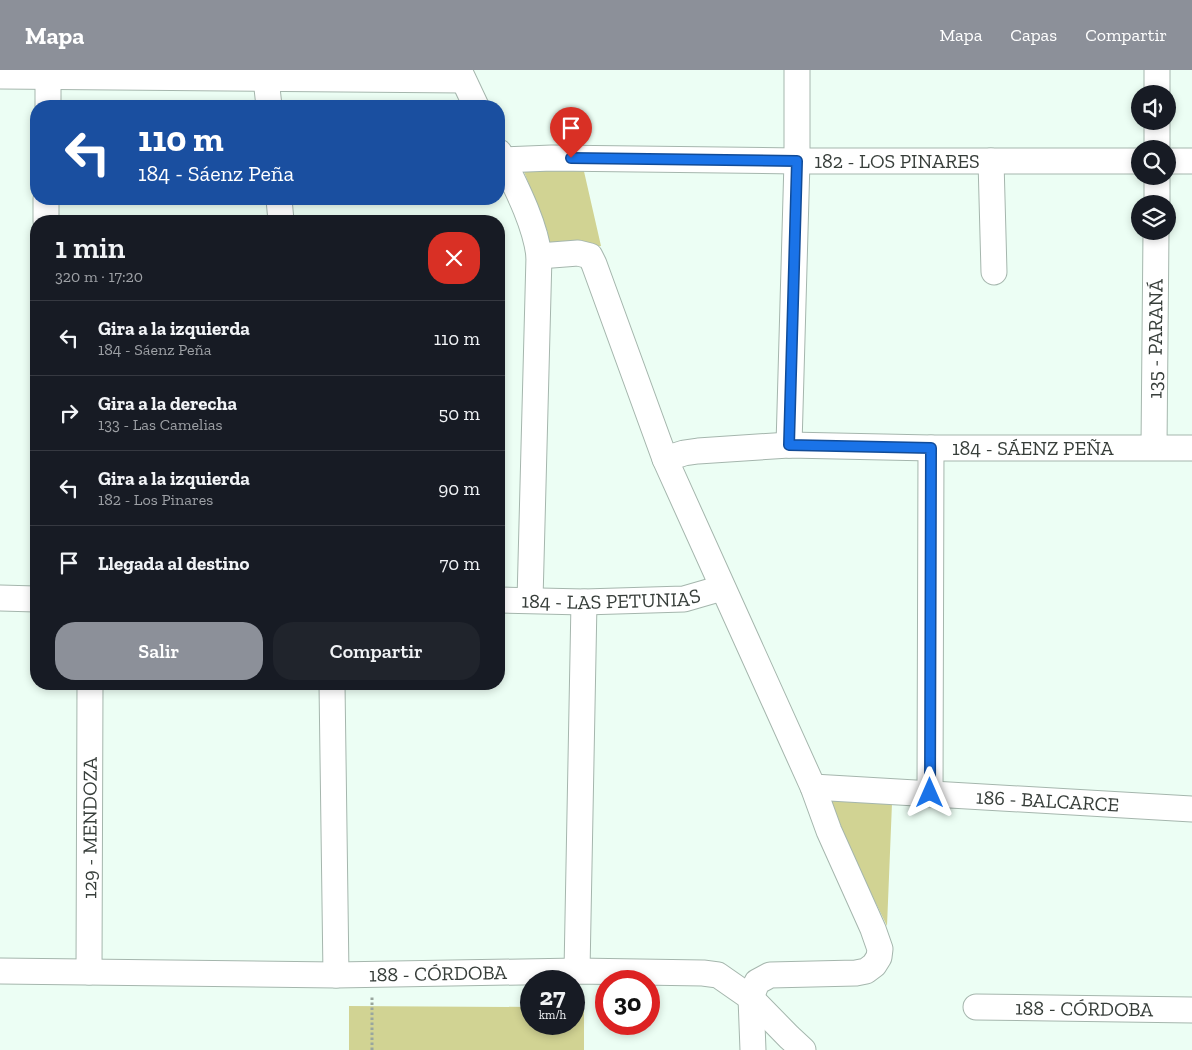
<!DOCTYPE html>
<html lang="es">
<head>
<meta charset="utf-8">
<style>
	:root { --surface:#171b24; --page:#20242c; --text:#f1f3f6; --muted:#9ea1a6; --line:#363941; --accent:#8c9099 }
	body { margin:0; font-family:"Zilla Slab",serif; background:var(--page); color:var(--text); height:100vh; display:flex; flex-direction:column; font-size:19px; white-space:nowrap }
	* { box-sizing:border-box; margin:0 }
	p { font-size:16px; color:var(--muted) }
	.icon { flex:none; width:28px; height:28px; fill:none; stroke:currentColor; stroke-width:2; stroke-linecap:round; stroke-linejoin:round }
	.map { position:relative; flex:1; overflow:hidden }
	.drawer { position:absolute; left:30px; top:145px; width:475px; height:475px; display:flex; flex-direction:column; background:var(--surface); border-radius:20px; box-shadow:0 2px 8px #0003 }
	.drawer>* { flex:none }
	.guide { position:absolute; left:30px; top:30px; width:475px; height:105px; border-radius:20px; box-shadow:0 2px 8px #0003; background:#1a4fa0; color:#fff; overflow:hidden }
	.tools { position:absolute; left:1131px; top:15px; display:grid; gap:10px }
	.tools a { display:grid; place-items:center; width:45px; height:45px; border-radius:50%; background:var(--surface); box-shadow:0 2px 8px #0003; font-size:25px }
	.speed { position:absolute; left:520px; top:900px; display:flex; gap:10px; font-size:25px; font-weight:700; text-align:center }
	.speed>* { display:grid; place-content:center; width:65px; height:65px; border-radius:50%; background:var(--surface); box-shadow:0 2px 8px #0003; line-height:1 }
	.speed small { font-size:12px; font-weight:400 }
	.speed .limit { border:8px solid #d22; background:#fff; color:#111 }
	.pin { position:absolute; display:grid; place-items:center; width:42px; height:42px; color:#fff; margin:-51px -21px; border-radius:50% 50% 50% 0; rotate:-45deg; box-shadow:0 0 5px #0007 }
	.pin .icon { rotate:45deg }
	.me { position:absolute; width:55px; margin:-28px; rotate:0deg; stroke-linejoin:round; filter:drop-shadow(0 0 4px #0008) }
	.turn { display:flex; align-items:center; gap:18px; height:105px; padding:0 25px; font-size:22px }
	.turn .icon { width:65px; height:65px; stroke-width:2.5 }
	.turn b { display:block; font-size:35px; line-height:42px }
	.round { display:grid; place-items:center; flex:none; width:52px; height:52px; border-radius:20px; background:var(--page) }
	.headline { display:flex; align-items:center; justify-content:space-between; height:85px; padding:0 25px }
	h1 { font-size:30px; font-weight:600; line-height:38px }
	.cta { display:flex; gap:10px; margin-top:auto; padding:10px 25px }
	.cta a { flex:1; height:58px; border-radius:20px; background:var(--accent); color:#fff; font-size:20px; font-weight:600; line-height:58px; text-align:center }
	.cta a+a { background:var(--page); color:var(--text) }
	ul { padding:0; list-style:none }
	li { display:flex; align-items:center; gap:15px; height:75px; padding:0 25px; border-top:1px solid var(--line) }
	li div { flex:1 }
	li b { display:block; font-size:19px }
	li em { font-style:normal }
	header { display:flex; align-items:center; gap:30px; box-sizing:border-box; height:70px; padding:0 25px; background:var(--accent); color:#fff }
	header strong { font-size:24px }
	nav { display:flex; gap:28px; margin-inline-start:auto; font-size:18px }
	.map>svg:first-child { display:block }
	.green { fill:#d1d393 }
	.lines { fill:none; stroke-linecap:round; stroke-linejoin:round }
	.minor-casing { stroke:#a5b6ad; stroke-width:27 }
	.path { stroke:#99a69e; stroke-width:3; stroke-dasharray:2.5 2.5; stroke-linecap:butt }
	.minor { stroke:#fff; stroke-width:25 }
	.route-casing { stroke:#114b97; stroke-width:12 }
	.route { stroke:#1a73e8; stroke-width:9 }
	.labels { text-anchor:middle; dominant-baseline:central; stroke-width:5; stroke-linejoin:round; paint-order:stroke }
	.street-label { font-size:20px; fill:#373e3a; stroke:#fff }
</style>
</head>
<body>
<header>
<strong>Mapa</strong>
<nav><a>Mapa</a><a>Capas</a><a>Compartir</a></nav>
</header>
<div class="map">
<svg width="1192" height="980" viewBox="0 0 1192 980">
	<rect width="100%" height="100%" fill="#ecfef4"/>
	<path class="green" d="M 521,94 L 583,97 L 601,176 L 547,183 L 548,163 Z
		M 824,727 L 892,733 L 887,856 Z
		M 349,936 L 531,937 L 531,954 L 574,954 L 574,937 L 584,937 L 584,980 L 349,980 Z"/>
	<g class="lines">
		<defs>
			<g id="minor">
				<path d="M 265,0 L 269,36"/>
				<path d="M 459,0 L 476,36"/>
				<path d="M 1157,0 L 1157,24"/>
				<path d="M 0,6 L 463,10"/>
				<path d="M 48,36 L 48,8"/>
				<path d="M 1157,51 L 1157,79"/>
				<path d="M 499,82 C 514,113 535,152 539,186 L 530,530"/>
				<path id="s1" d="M 503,90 L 552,88 L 797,91 L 1140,91"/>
				<path d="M 991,91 L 994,202"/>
				<path d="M 1168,91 L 1192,91"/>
				<path d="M 279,129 L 281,151"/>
				<path d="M 1157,134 L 1157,106"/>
				<path d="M 46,151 L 46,129"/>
				<path d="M 539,186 L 578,183 L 590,186 L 594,194 L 665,389 L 813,717 L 829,761 L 873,859 L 880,879 L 879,887 L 874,895 L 866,901 L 856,903 L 770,905 L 757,912 L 751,928 L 753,980"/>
				<path d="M 789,375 L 797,91 L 797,0"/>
				<path id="s2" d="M 1154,377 L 1156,161"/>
				<path id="s3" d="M 665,389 L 684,383 L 698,381 L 789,375 L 931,378 L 1192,378"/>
				<path d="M 0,528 L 36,529"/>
				<path id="s4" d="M 499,530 L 584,532 L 684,529 L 722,518"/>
				<path d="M 332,614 L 336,905"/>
				<path id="s5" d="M 813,717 L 1192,739"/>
				<path d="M 930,723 L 931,378"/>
				<path id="s6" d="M 0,901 L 336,905 L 577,901 L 703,903 L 718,905 L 751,928 L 789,967 L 803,980"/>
				<path d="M 577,901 L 584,532"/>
				<path id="s7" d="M 89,902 L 90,614"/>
				<path id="s8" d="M 976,937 L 1192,940"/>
			</g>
		</defs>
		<use href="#minor" class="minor-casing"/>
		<path class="path" d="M 372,980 L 372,925"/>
		<use href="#minor" class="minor"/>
	</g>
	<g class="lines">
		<defs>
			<path id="route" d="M 571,88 L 797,91 L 789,375 L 931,378 L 930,723"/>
		</defs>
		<use href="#route" class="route-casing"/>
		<use href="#route" class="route"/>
	</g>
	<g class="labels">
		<g class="street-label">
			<text stroke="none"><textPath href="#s1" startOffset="394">182 - LOS PINARES</textPath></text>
			<text stroke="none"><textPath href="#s2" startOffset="108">135 - PARANÁ</textPath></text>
			<text stroke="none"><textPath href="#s3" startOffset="369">184 - SÁENZ PEÑA</textPath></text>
			<text stroke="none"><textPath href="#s4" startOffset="112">184 - LAS PETUNIAS</textPath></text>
			<text stroke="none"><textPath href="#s5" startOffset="235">186 - BALCARCE</textPath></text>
			<text stroke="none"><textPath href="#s7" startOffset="144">129 - MENDOZA</textPath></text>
			<text stroke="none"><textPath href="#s6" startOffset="438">188 - CÓRDOBA</textPath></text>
			<text stroke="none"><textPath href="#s8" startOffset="108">188 - CÓRDOBA</textPath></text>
		</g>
	</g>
</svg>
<div class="tools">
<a><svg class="icon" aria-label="sound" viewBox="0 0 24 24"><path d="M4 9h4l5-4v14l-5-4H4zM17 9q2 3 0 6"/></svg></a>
<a><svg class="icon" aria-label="search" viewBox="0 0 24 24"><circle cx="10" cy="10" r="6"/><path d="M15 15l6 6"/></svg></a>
<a><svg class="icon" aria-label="layers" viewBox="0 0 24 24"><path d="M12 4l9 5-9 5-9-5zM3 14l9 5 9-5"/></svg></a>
</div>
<div class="speed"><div>27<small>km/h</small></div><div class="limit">30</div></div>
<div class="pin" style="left:571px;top:88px;background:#d93025"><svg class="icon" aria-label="arrive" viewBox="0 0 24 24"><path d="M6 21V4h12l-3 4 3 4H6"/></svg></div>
<svg class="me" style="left:930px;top:723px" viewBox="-20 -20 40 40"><path d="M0-17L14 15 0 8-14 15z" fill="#1a73e8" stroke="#fff" stroke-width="4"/></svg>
<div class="guide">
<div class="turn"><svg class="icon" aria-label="left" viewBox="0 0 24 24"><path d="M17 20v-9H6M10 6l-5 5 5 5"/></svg><div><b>110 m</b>184 - Sáenz Peña</div></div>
</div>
<section class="drawer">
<div class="headline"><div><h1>1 min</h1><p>320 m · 17:20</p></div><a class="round" style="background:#d93025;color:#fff"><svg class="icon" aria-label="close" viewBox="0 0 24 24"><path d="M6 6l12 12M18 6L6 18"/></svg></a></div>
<ul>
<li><svg class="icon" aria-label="left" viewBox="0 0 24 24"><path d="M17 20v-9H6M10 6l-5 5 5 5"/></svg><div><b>Gira a la izquierda</b><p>184 - Sáenz Peña</p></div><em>110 m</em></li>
<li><svg class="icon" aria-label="right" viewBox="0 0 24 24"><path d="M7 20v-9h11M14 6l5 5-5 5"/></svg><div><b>Gira a la derecha</b><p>133 - Las Camelias</p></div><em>50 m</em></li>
<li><svg class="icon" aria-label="left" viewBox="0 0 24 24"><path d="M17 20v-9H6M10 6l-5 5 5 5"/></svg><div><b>Gira a la izquierda</b><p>182 - Los Pinares</p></div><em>90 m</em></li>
<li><svg class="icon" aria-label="arrive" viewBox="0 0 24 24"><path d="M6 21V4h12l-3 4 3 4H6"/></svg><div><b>Llegada al destino</b></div><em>70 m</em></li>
</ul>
<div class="cta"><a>Salir</a><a>Compartir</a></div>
</section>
</div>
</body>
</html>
